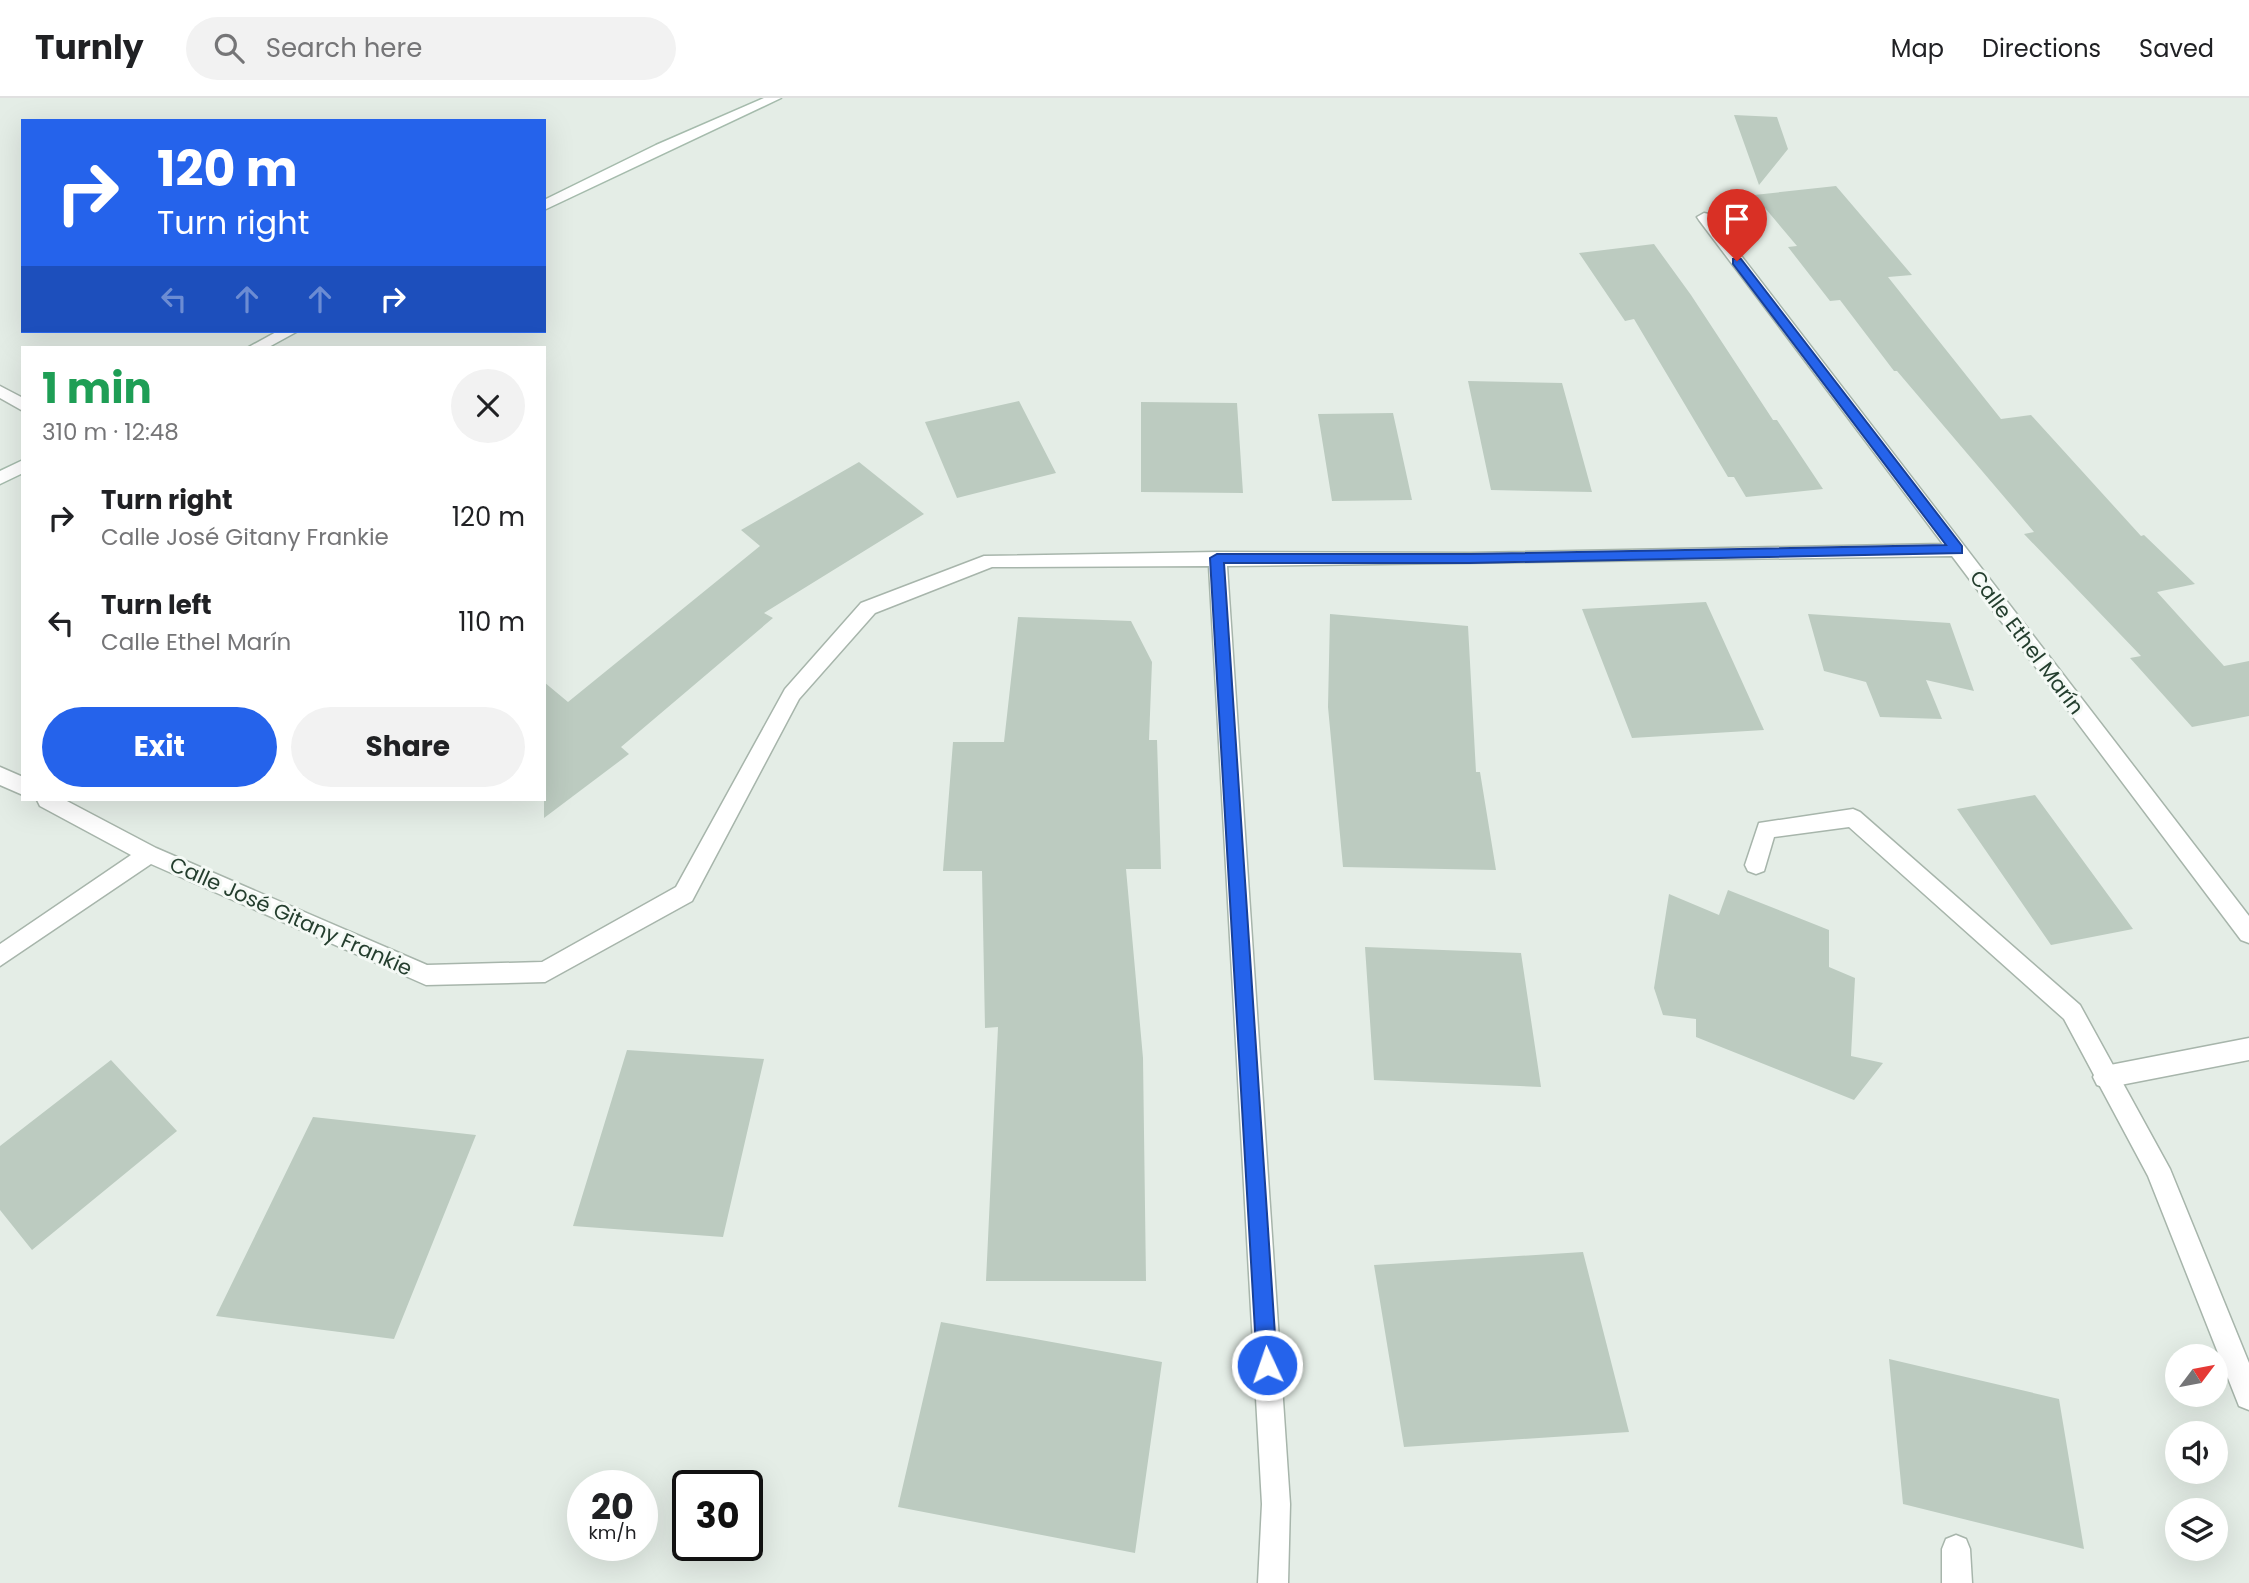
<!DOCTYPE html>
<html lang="en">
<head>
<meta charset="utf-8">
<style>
	:root { --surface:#fff; --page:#f2f2f2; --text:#202124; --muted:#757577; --line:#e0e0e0; --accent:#2563eb }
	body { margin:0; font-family:Poppins,sans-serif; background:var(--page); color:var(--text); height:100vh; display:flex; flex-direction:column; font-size:26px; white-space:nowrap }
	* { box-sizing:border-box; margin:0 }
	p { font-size:23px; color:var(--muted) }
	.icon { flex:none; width:38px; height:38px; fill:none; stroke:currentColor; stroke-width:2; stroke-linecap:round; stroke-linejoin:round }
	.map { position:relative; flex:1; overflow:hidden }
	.drawer { position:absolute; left:21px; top:248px; width:525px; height:455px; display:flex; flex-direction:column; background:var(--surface); border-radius:0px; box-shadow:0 7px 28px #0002 }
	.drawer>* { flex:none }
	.guide { position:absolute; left:21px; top:21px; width:525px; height:214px; border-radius:0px; box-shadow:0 7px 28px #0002; background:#2563eb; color:#fff; overflow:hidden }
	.needle { width:46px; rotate:58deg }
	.buttons { position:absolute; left:2165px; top:1246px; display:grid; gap:14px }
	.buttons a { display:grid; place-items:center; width:63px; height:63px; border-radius:50%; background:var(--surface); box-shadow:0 7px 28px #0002; font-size:35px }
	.speed { position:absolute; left:567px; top:1372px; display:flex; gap:14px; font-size:35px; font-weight:700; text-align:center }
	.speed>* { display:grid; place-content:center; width:91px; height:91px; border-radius:50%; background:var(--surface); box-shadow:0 7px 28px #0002; line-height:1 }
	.speed small { font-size:18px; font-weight:400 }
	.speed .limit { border:4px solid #111; border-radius:10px; background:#fff; color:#111 }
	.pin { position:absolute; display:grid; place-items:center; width:60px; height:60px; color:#fff; margin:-72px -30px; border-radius:50% 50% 50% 0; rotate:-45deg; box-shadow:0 0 7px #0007 }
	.pin .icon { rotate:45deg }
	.me { position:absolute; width:77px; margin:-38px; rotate:357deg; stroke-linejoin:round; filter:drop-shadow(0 0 5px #0008) }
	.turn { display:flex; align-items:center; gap:24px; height:147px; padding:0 21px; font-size:32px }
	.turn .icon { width:91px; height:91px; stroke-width:2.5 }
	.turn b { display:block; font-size:49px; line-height:60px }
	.lanes { display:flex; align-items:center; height:66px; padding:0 21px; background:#0003; justify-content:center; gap:35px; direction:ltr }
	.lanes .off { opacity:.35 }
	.round { display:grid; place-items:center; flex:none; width:74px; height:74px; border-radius:37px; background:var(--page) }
	.headline { display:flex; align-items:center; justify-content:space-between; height:119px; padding:0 21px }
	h1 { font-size:42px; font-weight:700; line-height:52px; color:#1e9e55 }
	.action { display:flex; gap:14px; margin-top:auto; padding:14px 21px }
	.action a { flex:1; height:80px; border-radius:42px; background:var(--accent); color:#fff; font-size:28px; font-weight:700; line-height:80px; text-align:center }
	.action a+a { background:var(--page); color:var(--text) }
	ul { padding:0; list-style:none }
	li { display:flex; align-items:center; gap:21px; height:105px; padding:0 21px }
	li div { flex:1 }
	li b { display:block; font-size:26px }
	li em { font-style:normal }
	header { display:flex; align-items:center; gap:42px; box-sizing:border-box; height:98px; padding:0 35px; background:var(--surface); border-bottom:2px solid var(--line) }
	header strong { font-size:33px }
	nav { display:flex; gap:38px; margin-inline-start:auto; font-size:24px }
	.search { width:490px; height:63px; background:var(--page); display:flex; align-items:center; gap:18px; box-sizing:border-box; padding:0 24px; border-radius:38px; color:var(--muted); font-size:26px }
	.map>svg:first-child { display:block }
	.building { fill:#bccbc0 }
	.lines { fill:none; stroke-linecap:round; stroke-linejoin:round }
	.lane-casing { stroke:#a7b5ab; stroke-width:3 }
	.street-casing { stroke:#a7b5ab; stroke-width:3 }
	.secondary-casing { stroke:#a5bbac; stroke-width:3 }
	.lane { fill:#fff; fill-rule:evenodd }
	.street { fill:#fff; fill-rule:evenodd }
	.secondary { fill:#fff; fill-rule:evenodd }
	.route { fill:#2563eb; stroke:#184099; stroke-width:2 }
	.labels { text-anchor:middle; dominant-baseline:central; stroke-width:6; stroke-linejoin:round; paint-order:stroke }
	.street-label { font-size:21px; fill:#243e2e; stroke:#f4f9f5 }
</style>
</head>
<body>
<header>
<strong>Turnly</strong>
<div class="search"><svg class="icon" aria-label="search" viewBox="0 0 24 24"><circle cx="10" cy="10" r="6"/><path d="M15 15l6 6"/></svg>Search here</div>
<nav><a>Map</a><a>Directions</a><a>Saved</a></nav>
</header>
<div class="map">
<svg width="2249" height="1485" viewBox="0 0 2249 1485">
	<rect width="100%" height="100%" fill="#e4ede6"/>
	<path class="building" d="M 1734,17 L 1777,19 L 1788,51 L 1759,87 Z
		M 1836,88 L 1912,177 L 1888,179 L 2001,321 L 2031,317 L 2141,438 L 2144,437 L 2195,486 L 2157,494 L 2224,568 L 2249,563 L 2249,618 L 2192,629 L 2130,560 L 2141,558 L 2024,436 L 2034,434 L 1897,273 L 1894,273 L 1840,202 L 1830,203 L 1788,149 L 1797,148 L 1754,97 Z
		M 1654,146 L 1691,197 L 1773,322 L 1777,322 L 1823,391 L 1746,399 L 1734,379 L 1728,379 L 1634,221 L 1625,223 L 1579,155 Z
		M 1468,283 L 1562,285 L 1592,394 L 1491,392 Z
		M 1019,303 L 1056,375 L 957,400 L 925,324 Z
		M 1141,304 L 1237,305 L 1243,395 L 1141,394 Z
		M 1393,315 L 1412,402 L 1332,403 L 1318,316 Z
		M 859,364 L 924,416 L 764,515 L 773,520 L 621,649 L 629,656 L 544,720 L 544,584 L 568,604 L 760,448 L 741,432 Z
		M 1706,504 L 1764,632 L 1632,640 L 1582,511 Z
		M 1330,516 L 1468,528 L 1476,674 L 1480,674 L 1496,772 L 1343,769 L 1328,609 Z
		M 1808,516 L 1950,525 L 1974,593 L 1926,582 L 1942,621 L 1880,619 L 1866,584 L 1824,573 Z
		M 1018,519 L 1131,523 L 1152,564 L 1149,642 L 1157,642 L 1161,771 L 1126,771 L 1143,960 L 1146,1183 L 986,1183 L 998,929 L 985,930 L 982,773 L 943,773 L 953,644 L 1004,644 Z
		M 2035,697 L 2133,831 L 2051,847 L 1957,711 Z
		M 1728,792 L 1829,832 L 1829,869 L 1855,880 L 1851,958 L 1883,965 L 1854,1002 L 1696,939 L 1696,921 L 1663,917 L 1654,890 L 1669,796 L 1719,817 Z
		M 1365,849 L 1521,855 L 1541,989 L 1374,982 Z
		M 627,952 L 764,961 L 723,1139 L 573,1128 Z
		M 111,962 L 177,1033 L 32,1152 L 0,1112 L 0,1048 Z
		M 313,1019 L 476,1037 L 394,1241 L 216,1218 Z
		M 1583,1154 L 1629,1334 L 1404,1349 L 1374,1167 Z
		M 941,1224 L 1162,1264 L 1135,1455 L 898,1409 Z
		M 1889,1261 L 2059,1301 L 2084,1451 L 1903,1406 Z"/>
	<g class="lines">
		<defs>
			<path id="lane" d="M 1853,711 L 1860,714 L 2080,907 L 2170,1071 L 2249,1265 L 2249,1312 L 2239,1308 L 2148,1078 L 2064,921 L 1849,729 L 1774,739 L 1764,773 L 1756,776 L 1748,773 L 1745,767 L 1759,725 Z
				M 1956,1437 L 1966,1441 L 1970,1451 L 1972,1485 L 1942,1485 L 1942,1451 L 1946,1441 Z"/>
			<path id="street" d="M 1704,115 L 1709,116 L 2249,818 L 2249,845 L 2241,842 L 1952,458 L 1227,468 L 1290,1406 L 1288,1485 L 1258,1485 L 1262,1406 L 1209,468 L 992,469 L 875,515 L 799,601 L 692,803 L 545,884 L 426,887 L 151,766 L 0,868 L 0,846 L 131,757 L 40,708 L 37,702 L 65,702 L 156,750 L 427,867 L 542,864 L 676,789 L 785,591 L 861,505 L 984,458 L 1217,454 L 1470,455 L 1943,446 L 1699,122 L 1697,119 Z
				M 0,288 L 23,300 L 23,313 L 0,300 Z
				M 0,669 L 23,679 L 23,697 L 0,687 Z
				M 2249,940 L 2249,962 L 2105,990 L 2097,987 L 2093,979 L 2097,971 L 2105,968 Z"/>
			<path id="secondary" d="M 764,0 L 781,0 L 544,112 L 544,102 L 656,47 Z
				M 278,233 L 298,233 L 267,250 L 247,250 Z
				M 23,362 L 23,375 L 0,386 L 0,373 Z"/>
		</defs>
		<use href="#lane" class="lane-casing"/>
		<use href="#street" class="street-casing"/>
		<use href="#secondary" class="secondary-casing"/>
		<use href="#lane" class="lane"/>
		<use href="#street" class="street"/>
		<use href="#secondary" class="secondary"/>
	</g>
	<path class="route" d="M 1733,161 L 1741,161 L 1962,448 L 1962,455 L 1470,465 L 1224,465 L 1277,1267 L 1274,1274 L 1267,1277 L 1260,1274 L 1257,1267 L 1210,460 L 1217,456 L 1470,456 L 1946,447 L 1733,166 Z"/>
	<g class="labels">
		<g class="street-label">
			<text transform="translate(2027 544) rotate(53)">Calle Ethel Marín</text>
			<text transform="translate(291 818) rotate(24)">Calle José Gitany Frankie</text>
		</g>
	</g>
</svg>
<div class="buttons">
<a><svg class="needle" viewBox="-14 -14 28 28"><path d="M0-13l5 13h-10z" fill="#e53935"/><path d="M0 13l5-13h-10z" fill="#757577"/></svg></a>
<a><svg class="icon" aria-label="sound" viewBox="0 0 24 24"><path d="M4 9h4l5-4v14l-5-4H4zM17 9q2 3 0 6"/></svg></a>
<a><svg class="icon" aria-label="layers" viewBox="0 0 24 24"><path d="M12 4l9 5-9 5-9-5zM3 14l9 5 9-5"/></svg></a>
</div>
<div class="speed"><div>20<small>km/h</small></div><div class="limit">30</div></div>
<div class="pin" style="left:1737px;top:163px;background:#d93025"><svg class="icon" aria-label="arrive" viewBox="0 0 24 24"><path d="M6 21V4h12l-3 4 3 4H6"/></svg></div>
<svg class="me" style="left:1267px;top:1267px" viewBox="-20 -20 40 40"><circle r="17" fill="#2563eb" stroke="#fff" stroke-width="3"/><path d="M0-11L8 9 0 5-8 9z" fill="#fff"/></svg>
<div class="guide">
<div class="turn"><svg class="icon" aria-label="right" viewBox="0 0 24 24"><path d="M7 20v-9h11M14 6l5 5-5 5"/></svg><div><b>120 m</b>Turn right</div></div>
<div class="lanes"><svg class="icon off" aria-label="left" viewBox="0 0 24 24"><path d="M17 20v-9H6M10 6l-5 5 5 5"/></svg><svg class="icon off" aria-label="ahead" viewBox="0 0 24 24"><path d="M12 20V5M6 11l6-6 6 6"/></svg><svg class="icon off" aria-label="ahead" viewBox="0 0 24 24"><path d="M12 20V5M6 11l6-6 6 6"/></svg><svg class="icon" aria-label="right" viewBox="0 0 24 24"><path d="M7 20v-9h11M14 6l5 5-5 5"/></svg></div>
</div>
<section class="drawer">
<div class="headline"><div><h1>1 min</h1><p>310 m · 12:48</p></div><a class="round"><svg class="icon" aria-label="close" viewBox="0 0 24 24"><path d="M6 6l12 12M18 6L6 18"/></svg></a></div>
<ul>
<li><svg class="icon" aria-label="right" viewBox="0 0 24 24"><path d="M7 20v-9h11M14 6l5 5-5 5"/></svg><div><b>Turn right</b><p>Calle José Gitany Frankie</p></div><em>120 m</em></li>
<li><svg class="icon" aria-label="left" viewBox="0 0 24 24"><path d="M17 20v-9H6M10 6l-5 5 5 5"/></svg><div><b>Turn left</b><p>Calle Ethel Marín</p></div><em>110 m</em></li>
</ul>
<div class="action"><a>Exit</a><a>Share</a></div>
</section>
</div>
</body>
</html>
